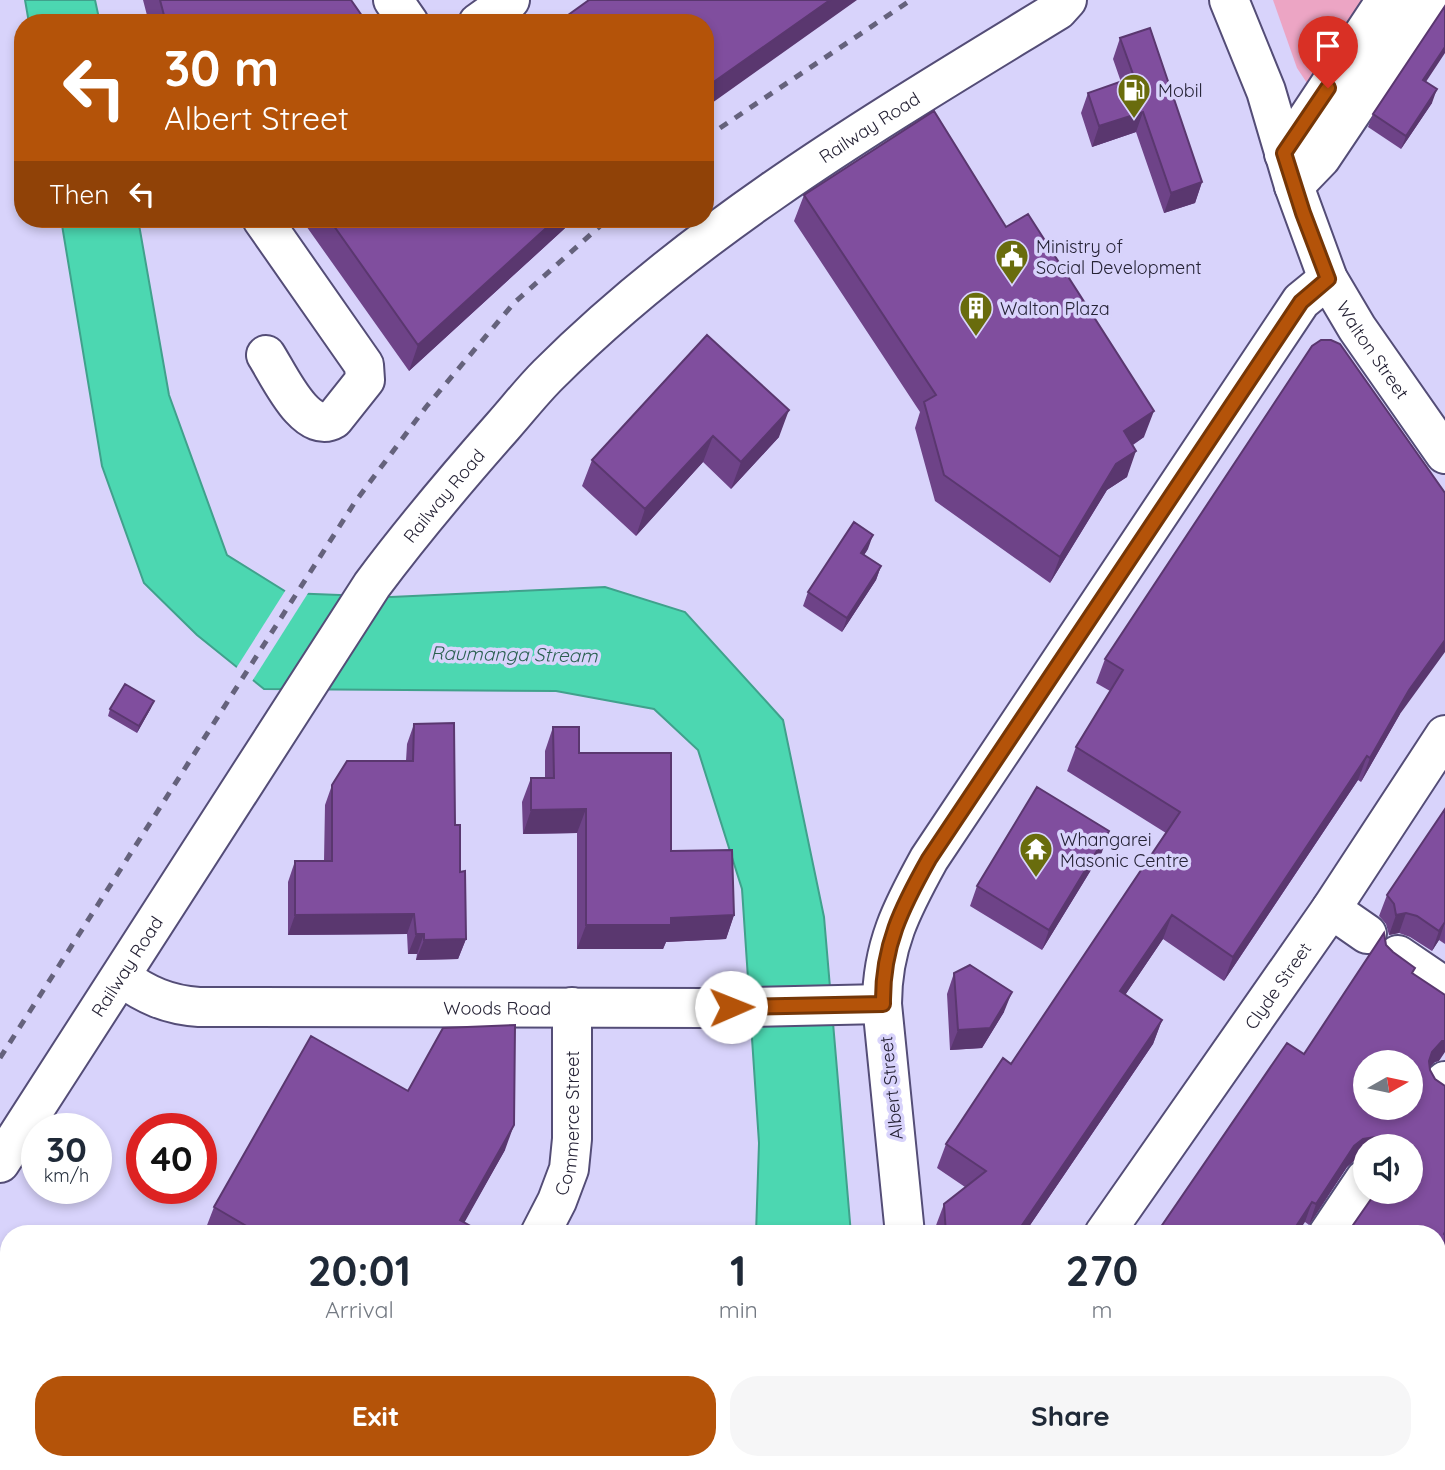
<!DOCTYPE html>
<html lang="en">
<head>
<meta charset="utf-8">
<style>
	:root { --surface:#fff; --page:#f6f6f7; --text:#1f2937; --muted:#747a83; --accent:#b45309 }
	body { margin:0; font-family:Quicksand,sans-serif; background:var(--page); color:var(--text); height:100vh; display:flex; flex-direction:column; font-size:26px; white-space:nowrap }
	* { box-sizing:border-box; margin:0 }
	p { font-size:23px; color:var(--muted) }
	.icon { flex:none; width:38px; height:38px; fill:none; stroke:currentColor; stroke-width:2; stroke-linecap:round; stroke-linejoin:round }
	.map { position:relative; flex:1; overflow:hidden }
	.sheet { position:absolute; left:0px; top:1225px; width:1446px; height:245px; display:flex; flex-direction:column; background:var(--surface); border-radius:28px 28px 0 0; box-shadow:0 4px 10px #0003 }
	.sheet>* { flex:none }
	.top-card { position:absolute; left:14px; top:14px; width:700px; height:214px; border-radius:28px; box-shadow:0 4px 10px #0003; background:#b45309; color:#fff; overflow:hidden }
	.needle { width:46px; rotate:81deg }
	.tools { position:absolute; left:1353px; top:1050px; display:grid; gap:14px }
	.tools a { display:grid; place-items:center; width:70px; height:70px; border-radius:50%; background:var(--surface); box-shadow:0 4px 10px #0003; font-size:35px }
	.speed { position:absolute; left:21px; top:1113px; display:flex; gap:14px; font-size:35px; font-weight:700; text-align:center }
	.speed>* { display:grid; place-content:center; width:91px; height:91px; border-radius:50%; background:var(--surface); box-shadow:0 4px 10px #0003; line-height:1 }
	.speed small { font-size:18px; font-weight:400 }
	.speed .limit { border:10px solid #d22; background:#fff; color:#111 }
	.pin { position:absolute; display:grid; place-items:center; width:60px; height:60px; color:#fff; margin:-72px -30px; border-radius:50% 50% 50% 0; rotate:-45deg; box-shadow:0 0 7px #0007 }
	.pin .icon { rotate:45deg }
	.me { position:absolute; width:77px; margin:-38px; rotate:89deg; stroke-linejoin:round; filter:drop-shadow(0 0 5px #0008) }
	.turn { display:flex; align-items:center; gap:24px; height:147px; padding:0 35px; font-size:32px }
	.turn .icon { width:91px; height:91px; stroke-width:2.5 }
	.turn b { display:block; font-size:49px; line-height:60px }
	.then { display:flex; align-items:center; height:66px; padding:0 35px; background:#0003; gap:14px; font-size:26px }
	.eta { display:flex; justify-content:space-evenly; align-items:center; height:119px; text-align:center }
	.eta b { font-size:42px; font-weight:800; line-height:49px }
	.primary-button { display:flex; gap:14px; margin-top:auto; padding:14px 35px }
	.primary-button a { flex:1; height:80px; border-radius:28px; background:var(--accent); color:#fff; font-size:28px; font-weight:800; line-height:80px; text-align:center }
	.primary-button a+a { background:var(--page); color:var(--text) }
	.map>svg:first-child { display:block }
	.green { fill:#eca5c4 }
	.water { fill:#4cd7b1; stroke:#40a18c; stroke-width:2 }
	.pier { fill:#d8d3fb }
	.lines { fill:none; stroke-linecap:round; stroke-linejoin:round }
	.minor-casing { stroke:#544d77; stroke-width:42 }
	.major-casing { stroke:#544d77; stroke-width:42 }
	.minor { stroke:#fff; stroke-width:38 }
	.major { stroke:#fff; stroke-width:38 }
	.rail { stroke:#65627c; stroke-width:5; stroke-dasharray:9 9; stroke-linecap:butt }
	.wall { fill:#6e4388 }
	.shaded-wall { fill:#5a376f }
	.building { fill:#804e9e; stroke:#5a376f; stroke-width:2; fill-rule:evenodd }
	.route-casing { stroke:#753606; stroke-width:18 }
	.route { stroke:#b45309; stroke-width:12 }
	.labels { text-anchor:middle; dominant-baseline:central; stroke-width:7; stroke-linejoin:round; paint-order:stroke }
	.poi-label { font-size:18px; fill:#252235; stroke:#d8d3fb; text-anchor:start }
	.street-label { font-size:18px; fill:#252235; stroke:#d8d3fb }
	.water-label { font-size:19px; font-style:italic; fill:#2b6151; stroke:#d8d3fb }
</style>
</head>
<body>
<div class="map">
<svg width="1445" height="1470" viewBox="0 0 1445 1470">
	<rect width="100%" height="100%" fill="#d8d3fb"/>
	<path class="green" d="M 1273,0 L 1377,0 L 1309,86 L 1297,68 Z"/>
	<path class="water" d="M 25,0 L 95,0 L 100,23 L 29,23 Z
		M 61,219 L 138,219 L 169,395 L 227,555 L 288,593 L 391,597 L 605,587 L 685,612 L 783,720 L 824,917 L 851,1234 L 756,1234 L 759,1143 L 742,889 L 698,750 L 654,709 L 556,691 L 264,689 L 197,635 L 144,583 L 102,466 Z
		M 752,1461 L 873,1461 L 872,1470 L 752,1470 Z"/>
	<path class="pier" d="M 287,588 L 310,590 L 251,683 L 235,670 Z"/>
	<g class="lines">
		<defs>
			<g id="minor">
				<path d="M 393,0 L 409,23"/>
				<path d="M 478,23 L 510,0"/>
				<path d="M 1284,154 L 1386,0"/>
				<path d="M 1294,186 L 1321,158 L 1427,0"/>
				<path d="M 262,219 L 364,365 L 365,380 L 334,419 C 306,436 279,375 266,355"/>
				<path d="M 1331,909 L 1367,934"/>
				<path d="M 1398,955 L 1445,987"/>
				<path id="s1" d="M 121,977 C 146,995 168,1005 199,1007 L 706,1008 L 882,1004"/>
				<path d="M 1445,1081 L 1443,1084 L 1445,1086"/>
				<path id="s2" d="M 0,1163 L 372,585 C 413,530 457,478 503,426 C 518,409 532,391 548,375 C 697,226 880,119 1058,10 L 1067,0"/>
				<path id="s3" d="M 540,1234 L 557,1201 L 569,1169 L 572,1139 L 572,1007"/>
				<path d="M 905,1234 L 882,1004 C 882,946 902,908 929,859 L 1301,301 L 1328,279"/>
				<path id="s4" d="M 1104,1234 L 1331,909 L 1445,735"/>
				<path d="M 1328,1234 L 1365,1179"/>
				<path d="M 1437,1406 L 1445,1394"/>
				<path d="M 919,1461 L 920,1470"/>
				<path d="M 404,1470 L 409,1461"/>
				<path d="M 1168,1470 L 1174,1461"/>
				<path d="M 1395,1470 L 1401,1461"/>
			</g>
			<g id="major">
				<path id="s5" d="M 1229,0 L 1266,91 L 1294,186 L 1328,279 L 1357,328 L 1445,454"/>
			</g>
		</defs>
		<use href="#minor" class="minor-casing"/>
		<use href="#major" class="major-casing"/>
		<use href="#minor" class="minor"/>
		<use href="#major" class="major"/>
		<path class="rail" d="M 705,138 L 911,0
			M 0,1058 L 355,502 L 426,407 L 514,303 L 608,219"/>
	</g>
	<path class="wall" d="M 143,0 L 351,0 L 367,23 L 149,23 Z
		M 1120,38 L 1202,182 L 1195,203 L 1164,213 L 1136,132 L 1092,147 L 1081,113 L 1088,93 L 1121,82 L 1113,59 Z
		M 1426,82 L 1432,103 L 1401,149 L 1368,127 L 1373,114 Z
		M 804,195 L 1006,227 L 1144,437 L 1133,445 L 1127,477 L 1107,490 L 1050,583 L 935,501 L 915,428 L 920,412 L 794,221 Z
		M 306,219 L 575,219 L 409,371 L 304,223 Z
		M 707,335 L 779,437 L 731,489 L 703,462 L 636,536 L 582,486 L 592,460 Z
		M 868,549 L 864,555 L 881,566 L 876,580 L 842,632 L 803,606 L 808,592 Z
		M 1105,659 L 1400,714 L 1361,782 L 1358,780 L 1224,981 L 1163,939 L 1125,995 L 1162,1020 L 1153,1044 L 1024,1234 L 935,1234 L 935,1228 L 944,1204 L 965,1187 L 937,1168 L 946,1144 L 1011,1064 L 1166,833 L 1067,771 L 1076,747 L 1110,691 L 1096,683 Z
		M 151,708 L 137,733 L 108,716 L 110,709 Z
		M 414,724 L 455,825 L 466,939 L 458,959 L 416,960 L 417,954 L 408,954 L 407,934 L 288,935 L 288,882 L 295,861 L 324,861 L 325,805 L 332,785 L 406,761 L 407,744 Z
		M 553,727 L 734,915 L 726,939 L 666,942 L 663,949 L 577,949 L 577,833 L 523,834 L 522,802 L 531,778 L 545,778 L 545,751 Z
		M 1445,809 L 1445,944 L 1439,940 L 1432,951 L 1410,937 L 1399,933 L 1389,935 L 1386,924 L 1379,916 L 1387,895 Z
		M 1102,852 L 1042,950 L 970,906 L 977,886 Z
		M 1386,945 L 1413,974 L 1439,1061 L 1435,1062 L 1429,1067 L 1430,1070 L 1435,1079 L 1445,1086 L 1437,1296 L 1437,1234 L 1349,1234 L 1351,1228 L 1410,1146 L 1365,1146 L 1356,1159 L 1347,1167 L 1309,1225 L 1305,1222 L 1304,1054 Z
		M 954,973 L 1004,1012 L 982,1048 L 950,1050 L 947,994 Z
		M 408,1091 L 505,1150 L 464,1222 L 483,1234 L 206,1234 L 204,1233 L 214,1207 Z
		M 9,1378 L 9,1422 L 0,1417 L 0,1393 Z
		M 185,1461 L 283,1461 L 280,1470 L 200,1470 Z
		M 459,1461 L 719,1470 L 455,1470 Z
		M 1196,1461 L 1332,1461 L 1326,1470 L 1193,1470 Z"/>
	<path class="shaded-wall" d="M 830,0 L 857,0 L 705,108 L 705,88 Z
		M 1445,47 L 1445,53 L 1418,94 L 1423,80 Z
		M 1437,89 L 1432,103 L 1401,149 L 1406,136 Z
		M 1143,112 L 1136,132 L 1092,147 L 1099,126 Z
		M 1202,182 L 1195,203 L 1164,213 L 1171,193 Z
		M 556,219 L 575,219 L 409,371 L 418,345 Z
		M 789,410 L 779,437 L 731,489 L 741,462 Z
		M 1154,411 L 1144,437 L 1114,457 L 1124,431 Z
		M 713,436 L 703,462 L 636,536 L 645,509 Z
		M 1136,451 L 1127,477 L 1107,490 L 1050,583 L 1060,557 L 1116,464 Z
		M 873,535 L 868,549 L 856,567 L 861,553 Z
		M 881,566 L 876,580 L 842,632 L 847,618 Z
		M 1445,640 L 1445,652 L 1400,714 L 1361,782 L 1370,758 L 1409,690 Z
		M 154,701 L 151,708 L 137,733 L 139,726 Z
		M 1367,756 L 1358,780 L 1224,981 L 1233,957 Z
		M 586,809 L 577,833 L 523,834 L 531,810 Z
		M 1109,831 L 1102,852 L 1042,950 L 1049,930 Z
		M 1406,913 L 1399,933 L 1389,935 L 1396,915 Z
		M 414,914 L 407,934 L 288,935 L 295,915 Z
		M 734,915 L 726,939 L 666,942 L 663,949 L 577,949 L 586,925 L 671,918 Z
		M 1172,915 L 1163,939 L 1111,1016 L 1120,991 Z
		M 1445,922 L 1439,940 L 1432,951 L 1439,931 Z
		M 416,934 L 424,934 L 417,954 L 408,954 Z
		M 466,939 L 458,959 L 416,960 L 424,940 Z
		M 1012,992 L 1004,1012 L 982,1048 L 950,1050 L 958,1030 Z
		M 1162,1020 L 1153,1044 L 1024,1234 L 1016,1234 Z
		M 1442,1041 L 1445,1041 L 1445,1052 L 1439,1061 L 1435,1062 L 1425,1072 L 1432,1052 Z
		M 514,1125 L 505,1150 L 458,1234 L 460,1220 Z
		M 1375,1137 L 1371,1146 L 1365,1146 L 1365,1158 L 1356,1159 L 1347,1167 L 1309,1225 L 1316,1204 L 1354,1146 L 1363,1139 Z
		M 1312,1202 L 1305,1222 L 1297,1234 L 1291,1234 Z
		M 1445,1274 L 1445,1284 L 1437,1296 L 1437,1287 Z
		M 281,1461 L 283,1461 L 280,1470 L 276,1470 Z
		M 1326,1461 L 1332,1461 L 1326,1470 L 1320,1470 Z"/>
	<path class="building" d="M 160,0 L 351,0 L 367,23 L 166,23 Z
		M 589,0 L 830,0 L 705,88 L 705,23 L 557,23 Z
		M 1445,6 L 1445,47 L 1423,80 L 1437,89 L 1406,136 L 1373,114 Z
		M 1150,28 L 1202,182 L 1171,193 L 1143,112 L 1099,126 L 1088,93 L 1134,77 L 1120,38 Z
		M 934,111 L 1006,227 L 1028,214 L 1154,411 L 1124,431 L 1136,451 L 1116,464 L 1060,557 L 944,475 L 924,402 L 936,395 L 804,195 Z
		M 329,219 L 556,219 L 418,345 Z
		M 707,335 L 789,410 L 741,462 L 713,436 L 645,509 L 592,460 Z
		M 1321,340 L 1331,340 L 1340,344 L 1445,493 L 1445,640 L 1409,690 L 1370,758 L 1367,756 L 1233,957 L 1172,915 L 1120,991 L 1162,1020 L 1016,1234 L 946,1234 L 944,1204 L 986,1171 L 946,1144 L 1003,1058 L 1011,1064 L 1180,812 L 1076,747 L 1123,670 L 1105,659 L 1312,346 Z
		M 854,522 L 873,535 L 861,553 L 881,566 L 847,618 L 808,592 Z
		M 125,684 L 154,701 L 139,726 L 110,709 Z
		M 454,723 L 455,825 L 460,825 L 460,872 L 465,871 L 466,939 L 424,940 L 424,934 L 416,934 L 414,914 L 295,915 L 295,861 L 332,861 L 332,785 L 347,761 L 413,761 L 414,724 Z
		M 553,727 L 579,727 L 579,753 L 671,753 L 671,851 L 732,850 L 734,915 L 671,918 L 671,925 L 586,925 L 586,809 L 531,810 L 531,778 L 554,778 Z
		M 1037,787 L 1109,831 L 1049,930 L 977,886 Z
		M 1445,809 L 1445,922 L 1439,931 L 1417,916 L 1406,913 L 1396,915 L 1394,904 L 1387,895 Z
		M 1384,933 L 1386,945 L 1393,952 L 1415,968 L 1412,973 L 1445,995 L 1445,1041 L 1442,1041 L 1432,1052 L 1429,1061 L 1430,1070 L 1435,1079 L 1445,1086 L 1445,1232 L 1444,1234 L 1445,1235 L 1445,1274 L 1437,1286 L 1437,1234 L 1360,1234 L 1351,1228 L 1376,1192 L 1410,1192 L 1410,1146 L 1390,1146 L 1385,1141 L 1375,1137 L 1363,1139 L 1354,1146 L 1316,1204 L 1312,1202 L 1291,1234 L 1156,1234 L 1287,1043 L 1304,1054 ZM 1365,1062 L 1410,1062 L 1410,1108 L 1365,1108 Z
		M 970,965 L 1012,992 L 990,1028 L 958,1030 L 954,973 Z
		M 515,1025 L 514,1125 L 460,1220 L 483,1233 L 483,1234 L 260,1234 L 214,1207 L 311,1036 L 408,1091 L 443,1028 Z
		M 9,1378 L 9,1397 L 0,1392 Z
		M 79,1461 L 115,1461 L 130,1470 L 74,1470 Z
		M 228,1461 L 281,1461 L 276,1470 L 244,1470 Z
		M 459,1461 L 721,1461 L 719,1470 L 473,1470 Z
		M 1082,1461 L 1156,1461 L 1150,1470 L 1076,1470 Z
		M 1215,1461 L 1326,1461 L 1320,1470 L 1228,1470 Z"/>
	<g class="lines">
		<defs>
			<path id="route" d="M 731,1007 L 883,1004 C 882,946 902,907 929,859 L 1301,302 L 1328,279 L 1303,213 L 1284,153 L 1328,88"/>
		</defs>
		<use href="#route" class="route-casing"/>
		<use href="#route" class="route"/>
	</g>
	<defs>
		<symbol id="fuel-pin" viewBox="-11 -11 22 30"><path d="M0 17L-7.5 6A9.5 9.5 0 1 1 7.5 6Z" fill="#696c0d" stroke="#d8d3fb"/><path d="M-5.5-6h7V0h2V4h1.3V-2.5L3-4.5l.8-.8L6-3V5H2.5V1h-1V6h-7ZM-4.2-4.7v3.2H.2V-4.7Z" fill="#fff"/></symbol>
		<symbol id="civic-pin" viewBox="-11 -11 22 30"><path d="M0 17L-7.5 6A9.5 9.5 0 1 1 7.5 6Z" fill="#696c0d" stroke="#d8d3fb"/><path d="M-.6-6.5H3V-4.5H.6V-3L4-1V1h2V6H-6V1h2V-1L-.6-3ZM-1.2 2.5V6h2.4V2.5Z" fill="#fff"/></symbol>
		<symbol id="building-pin" viewBox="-11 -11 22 30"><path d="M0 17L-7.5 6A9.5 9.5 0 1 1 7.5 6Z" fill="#696c0d" stroke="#d8d3fb"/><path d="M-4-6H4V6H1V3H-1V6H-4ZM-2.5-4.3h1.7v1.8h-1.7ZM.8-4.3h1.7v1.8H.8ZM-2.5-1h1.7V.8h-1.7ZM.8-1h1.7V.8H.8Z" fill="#fff"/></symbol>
		<symbol id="temple-pin" viewBox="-11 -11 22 30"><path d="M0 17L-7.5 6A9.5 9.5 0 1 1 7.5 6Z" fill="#696c0d" stroke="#d8d3fb"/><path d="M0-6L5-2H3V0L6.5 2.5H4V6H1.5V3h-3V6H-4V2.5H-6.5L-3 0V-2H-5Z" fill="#fff"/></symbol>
	</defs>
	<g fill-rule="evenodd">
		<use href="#fuel-pin" x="1115" y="71" width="38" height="52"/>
		<use href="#civic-pin" x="993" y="237" width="38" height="52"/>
		<use href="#building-pin" x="957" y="289" width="38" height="52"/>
		<use href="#temple-pin" x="1017" y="830" width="38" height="52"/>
	</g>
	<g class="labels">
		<g class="poi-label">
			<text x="1158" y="90">Mobil</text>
			<text x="1036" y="246">Ministry of<tspan x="1036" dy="21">Social Development</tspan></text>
			<text x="1000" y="308">Walton Plaza</text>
			<text x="1060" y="839">Whangarei<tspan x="1060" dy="21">Masonic Centre</tspan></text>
		</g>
		<g class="street-label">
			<text stroke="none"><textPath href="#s2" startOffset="1368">Railway Road</textPath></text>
			<text stroke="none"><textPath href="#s5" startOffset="380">Walton Street</textPath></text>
			<text stroke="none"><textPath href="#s2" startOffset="802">Railway Road</textPath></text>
			<text stroke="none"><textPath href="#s2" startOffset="234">Railway Road</textPath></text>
			<text stroke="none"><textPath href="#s4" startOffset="303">Clyde Street</textPath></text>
			<text stroke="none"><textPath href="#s1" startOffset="383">Woods Road</textPath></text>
			<text transform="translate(891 1088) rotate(-96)">Albert Street</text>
			<text stroke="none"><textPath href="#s3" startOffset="117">Commerce Street</textPath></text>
		</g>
		<g class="water-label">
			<text transform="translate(514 654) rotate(1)">Raumanga Stream</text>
		</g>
	</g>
</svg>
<div class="tools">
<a><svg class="needle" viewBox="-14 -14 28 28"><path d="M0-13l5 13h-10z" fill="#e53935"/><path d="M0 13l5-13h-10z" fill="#747a83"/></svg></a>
<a><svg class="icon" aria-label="sound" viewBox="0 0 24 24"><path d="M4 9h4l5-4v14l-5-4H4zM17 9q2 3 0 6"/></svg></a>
</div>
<div class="speed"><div>30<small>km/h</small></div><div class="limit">40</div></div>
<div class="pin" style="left:1328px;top:88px;background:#d93025"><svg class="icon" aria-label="arrive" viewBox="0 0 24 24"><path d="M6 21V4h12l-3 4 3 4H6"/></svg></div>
<svg class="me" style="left:731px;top:1007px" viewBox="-20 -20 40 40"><circle r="19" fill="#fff"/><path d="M0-13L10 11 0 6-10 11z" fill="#b45309"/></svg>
<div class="top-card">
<div class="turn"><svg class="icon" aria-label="left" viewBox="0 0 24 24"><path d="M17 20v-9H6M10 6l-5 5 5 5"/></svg><div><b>30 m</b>Albert Street</div></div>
<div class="then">Then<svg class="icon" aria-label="left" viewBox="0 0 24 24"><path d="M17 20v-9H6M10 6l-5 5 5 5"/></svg></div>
</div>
<section class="sheet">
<div class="eta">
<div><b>20:01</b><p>Arrival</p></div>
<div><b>1</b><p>min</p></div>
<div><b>270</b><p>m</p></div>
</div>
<div class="primary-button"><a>Exit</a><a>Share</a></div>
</section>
</div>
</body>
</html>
